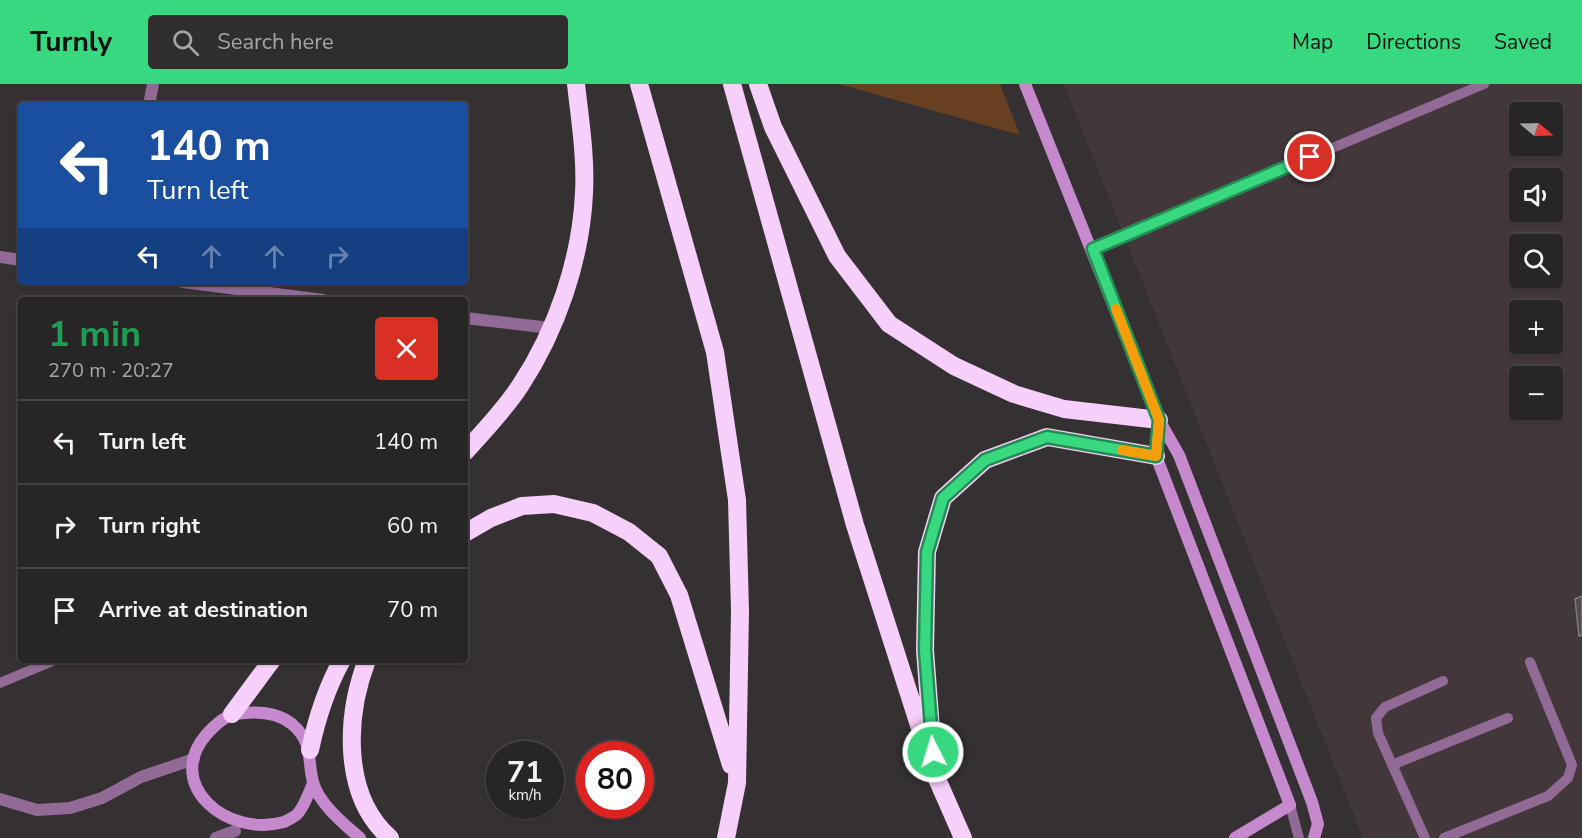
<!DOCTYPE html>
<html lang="en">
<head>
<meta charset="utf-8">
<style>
	:root { --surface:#282526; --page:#302d2e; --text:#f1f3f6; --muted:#a5a5a7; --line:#444243; --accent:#38d880 }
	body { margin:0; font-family:"Nunito Sans",sans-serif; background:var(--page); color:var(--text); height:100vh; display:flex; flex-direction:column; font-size:22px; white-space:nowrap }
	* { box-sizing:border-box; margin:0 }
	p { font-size:20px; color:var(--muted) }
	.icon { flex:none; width:33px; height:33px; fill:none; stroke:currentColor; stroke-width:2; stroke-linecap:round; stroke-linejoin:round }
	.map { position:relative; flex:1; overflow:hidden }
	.side { position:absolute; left:18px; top:213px; width:450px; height:366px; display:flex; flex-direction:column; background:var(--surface); border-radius:6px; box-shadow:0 2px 4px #0004,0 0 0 2px var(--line) }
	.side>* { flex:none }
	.guide { position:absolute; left:18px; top:18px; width:450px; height:183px; border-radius:6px; box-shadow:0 2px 4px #0004,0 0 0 2px var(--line); background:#1a4fa0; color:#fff; overflow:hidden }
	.needle { width:39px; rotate:109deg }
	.controls { position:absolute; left:1509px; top:18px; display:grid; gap:12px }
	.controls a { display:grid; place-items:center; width:54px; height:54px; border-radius:6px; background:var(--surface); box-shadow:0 2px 4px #0004,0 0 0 2px var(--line); font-size:30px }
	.speed { position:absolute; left:486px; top:657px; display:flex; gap:12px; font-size:30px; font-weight:700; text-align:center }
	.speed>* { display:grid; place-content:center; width:78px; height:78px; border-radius:50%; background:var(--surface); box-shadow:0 2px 4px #0004,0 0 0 2px var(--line); line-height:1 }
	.speed small { font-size:15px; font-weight:400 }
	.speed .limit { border:9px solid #d22; background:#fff; color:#111 }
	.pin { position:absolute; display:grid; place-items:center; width:51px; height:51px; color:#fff; margin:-26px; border:3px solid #fff; border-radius:50%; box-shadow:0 2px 6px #0007 }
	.me { position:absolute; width:66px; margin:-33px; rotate:355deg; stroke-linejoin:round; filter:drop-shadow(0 0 4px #0008) }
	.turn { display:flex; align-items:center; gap:21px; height:126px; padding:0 30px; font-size:27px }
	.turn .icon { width:78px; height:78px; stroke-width:2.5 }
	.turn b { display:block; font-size:42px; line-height:51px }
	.lanes { display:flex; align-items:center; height:57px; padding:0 30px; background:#0003; justify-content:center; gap:30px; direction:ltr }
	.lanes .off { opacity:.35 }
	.round { display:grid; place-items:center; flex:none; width:63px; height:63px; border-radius:6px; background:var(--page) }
	.overview { display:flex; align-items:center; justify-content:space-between; height:102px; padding:0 30px }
	h1 { font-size:36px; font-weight:700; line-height:45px; color:#1e9e55 }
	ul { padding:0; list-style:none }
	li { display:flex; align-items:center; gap:18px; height:84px; padding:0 30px; border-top:2px solid var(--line) }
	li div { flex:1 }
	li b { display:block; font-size:22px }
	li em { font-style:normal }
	header { display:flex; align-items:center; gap:36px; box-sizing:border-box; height:84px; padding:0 30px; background:var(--accent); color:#111 }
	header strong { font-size:28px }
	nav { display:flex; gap:33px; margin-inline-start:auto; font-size:21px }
	.search { width:420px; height:54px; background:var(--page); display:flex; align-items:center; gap:15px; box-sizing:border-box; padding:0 21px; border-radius:6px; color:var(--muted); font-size:22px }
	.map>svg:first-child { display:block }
	.built { fill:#42373b; fill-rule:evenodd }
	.green { fill:#664020 }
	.building { fill:#514c4c; stroke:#807b7a; stroke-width:1.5 }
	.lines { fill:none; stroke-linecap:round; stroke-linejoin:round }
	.lane { stroke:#916a95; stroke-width:10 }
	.street { stroke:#916a95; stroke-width:12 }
	.secondary { stroke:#c789ce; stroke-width:12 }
	.highway { stroke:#f6cffa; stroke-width:18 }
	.route-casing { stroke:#248c53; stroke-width:15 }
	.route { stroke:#38d880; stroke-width:10 }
	.slow { stroke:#f59e0b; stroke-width:10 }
</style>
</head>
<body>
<header>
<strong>Turnly</strong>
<div class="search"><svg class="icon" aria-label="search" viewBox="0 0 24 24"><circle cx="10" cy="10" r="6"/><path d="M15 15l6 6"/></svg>Search here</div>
<nav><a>Map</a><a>Directions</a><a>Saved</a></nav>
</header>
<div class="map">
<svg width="1582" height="754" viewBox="0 0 1582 754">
	<rect width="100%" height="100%" fill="#353132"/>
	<path class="built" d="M 1064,0 L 1582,0 L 1582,754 L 1363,754 ZM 1520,28 L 1552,28 L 1552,62 L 1520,62 ZM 1520,94 L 1552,94 L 1552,128 L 1520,128 ZM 1520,160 L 1552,160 L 1552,194 L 1520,194 ZM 1520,226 L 1552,226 L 1552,260 L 1520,260 ZM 1520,292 L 1552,292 L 1552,326 L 1520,326 Z"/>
	<path class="green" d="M 839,0 L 1000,0 L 1020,51 Z"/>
	<path class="building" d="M 1582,512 L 1582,551 L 1579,552 L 1575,515 Z"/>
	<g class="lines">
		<path class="lane" d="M 1093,165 L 1484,0
			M 0,599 L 55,576
			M 1392,681 L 1508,634
			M 1290,721 L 1299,754
			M 1425,754 L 1378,649 L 1376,634 L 1385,623 L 1443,597
			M 1444,754 L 1548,712 L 1568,694 L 1572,681 L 1530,578"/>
		<path class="street" d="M 149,21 L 153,0
			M 0,173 L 21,176
			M 183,198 L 323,216
			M 465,234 L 550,244
			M 0,715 L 37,726 L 70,724 L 102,714 L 141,693 L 194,675
			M 216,754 L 235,747"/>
		<path class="secondary" d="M 1025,0 L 1159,336 L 1156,372 L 1290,721 L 1235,754
			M 1159,336 L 1179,371 L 1312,718 L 1318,740 L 1314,754
			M 313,699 C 309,709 305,720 299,728 C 296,733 289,735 284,738 C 226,754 164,700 206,651 C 214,642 224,632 235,630 C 254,627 276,627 292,640 C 314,659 307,676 313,698 C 319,720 344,740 360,754"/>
		<path class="highway" d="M 639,0 L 715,268 L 737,416 L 740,527 L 737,699 L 726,754
			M 732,0 L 855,441 L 934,688 L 963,754
			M 758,0 L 773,43 L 837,172 L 889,240 L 954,282 L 1014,310 L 1064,325 L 1159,336
			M 465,368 C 484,347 505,325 520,302 C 557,246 581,175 584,109 C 586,73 580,36 576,0
			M 465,449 L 491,434 L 522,422 L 554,420 L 593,429 L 629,448 L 659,472 L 679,511 L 731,681
			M 367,576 C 346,631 341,711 390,754
			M 232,630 L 272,576
			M 932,659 L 925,566 L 927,468 L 943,414 L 985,376 L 1047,353 L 1156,372
			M 310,666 C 317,633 326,605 342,576"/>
	</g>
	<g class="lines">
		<defs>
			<path id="route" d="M 933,668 L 925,566 L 927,468 L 943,414 L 985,376 L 1047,353 L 1156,372 L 1159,336 L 1093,165 L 1310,73"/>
		</defs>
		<use href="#route" class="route-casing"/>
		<use href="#route" class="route"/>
		<path class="slow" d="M 1116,225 L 1159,336 L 1156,372 L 1122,366"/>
	</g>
</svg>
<div class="controls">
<a><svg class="needle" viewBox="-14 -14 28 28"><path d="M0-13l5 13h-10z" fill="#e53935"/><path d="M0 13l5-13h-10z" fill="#a5a5a7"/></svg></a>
<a><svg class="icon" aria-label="sound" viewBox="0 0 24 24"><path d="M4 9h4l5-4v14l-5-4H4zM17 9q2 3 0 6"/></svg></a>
<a><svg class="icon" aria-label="search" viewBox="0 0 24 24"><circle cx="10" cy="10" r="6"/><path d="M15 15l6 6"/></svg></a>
<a>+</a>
<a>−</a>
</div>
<div class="speed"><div>71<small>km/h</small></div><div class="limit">80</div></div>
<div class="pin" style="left:1310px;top:73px;background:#d93025"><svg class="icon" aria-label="arrive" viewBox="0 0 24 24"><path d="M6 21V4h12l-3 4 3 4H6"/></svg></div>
<svg class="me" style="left:933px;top:668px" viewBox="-20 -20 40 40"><circle r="17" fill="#38d880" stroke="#fff" stroke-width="3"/><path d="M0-11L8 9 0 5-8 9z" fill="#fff"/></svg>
<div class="guide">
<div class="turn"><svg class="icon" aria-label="left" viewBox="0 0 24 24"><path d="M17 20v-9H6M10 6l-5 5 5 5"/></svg><div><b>140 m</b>Turn left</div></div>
<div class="lanes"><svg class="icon" aria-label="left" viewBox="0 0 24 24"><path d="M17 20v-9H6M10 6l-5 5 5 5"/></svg><svg class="icon off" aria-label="ahead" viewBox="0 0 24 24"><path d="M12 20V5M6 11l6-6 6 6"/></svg><svg class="icon off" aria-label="ahead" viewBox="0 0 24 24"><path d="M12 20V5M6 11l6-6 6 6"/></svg><svg class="icon off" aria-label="right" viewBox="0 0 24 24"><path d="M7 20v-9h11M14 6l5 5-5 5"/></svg></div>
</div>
<section class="side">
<div class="overview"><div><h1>1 min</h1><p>270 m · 20:27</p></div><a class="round" style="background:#d93025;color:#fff"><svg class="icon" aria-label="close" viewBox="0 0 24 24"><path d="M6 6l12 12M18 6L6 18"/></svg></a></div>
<ul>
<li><svg class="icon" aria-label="left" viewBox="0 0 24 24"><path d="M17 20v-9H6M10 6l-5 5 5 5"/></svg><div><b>Turn left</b></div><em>140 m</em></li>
<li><svg class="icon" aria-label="right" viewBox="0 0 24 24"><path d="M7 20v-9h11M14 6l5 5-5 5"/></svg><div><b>Turn right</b></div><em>60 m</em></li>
<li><svg class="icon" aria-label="arrive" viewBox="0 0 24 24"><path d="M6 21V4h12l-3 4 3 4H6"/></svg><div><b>Arrive at destination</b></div><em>70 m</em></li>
</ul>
</section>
</div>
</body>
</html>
